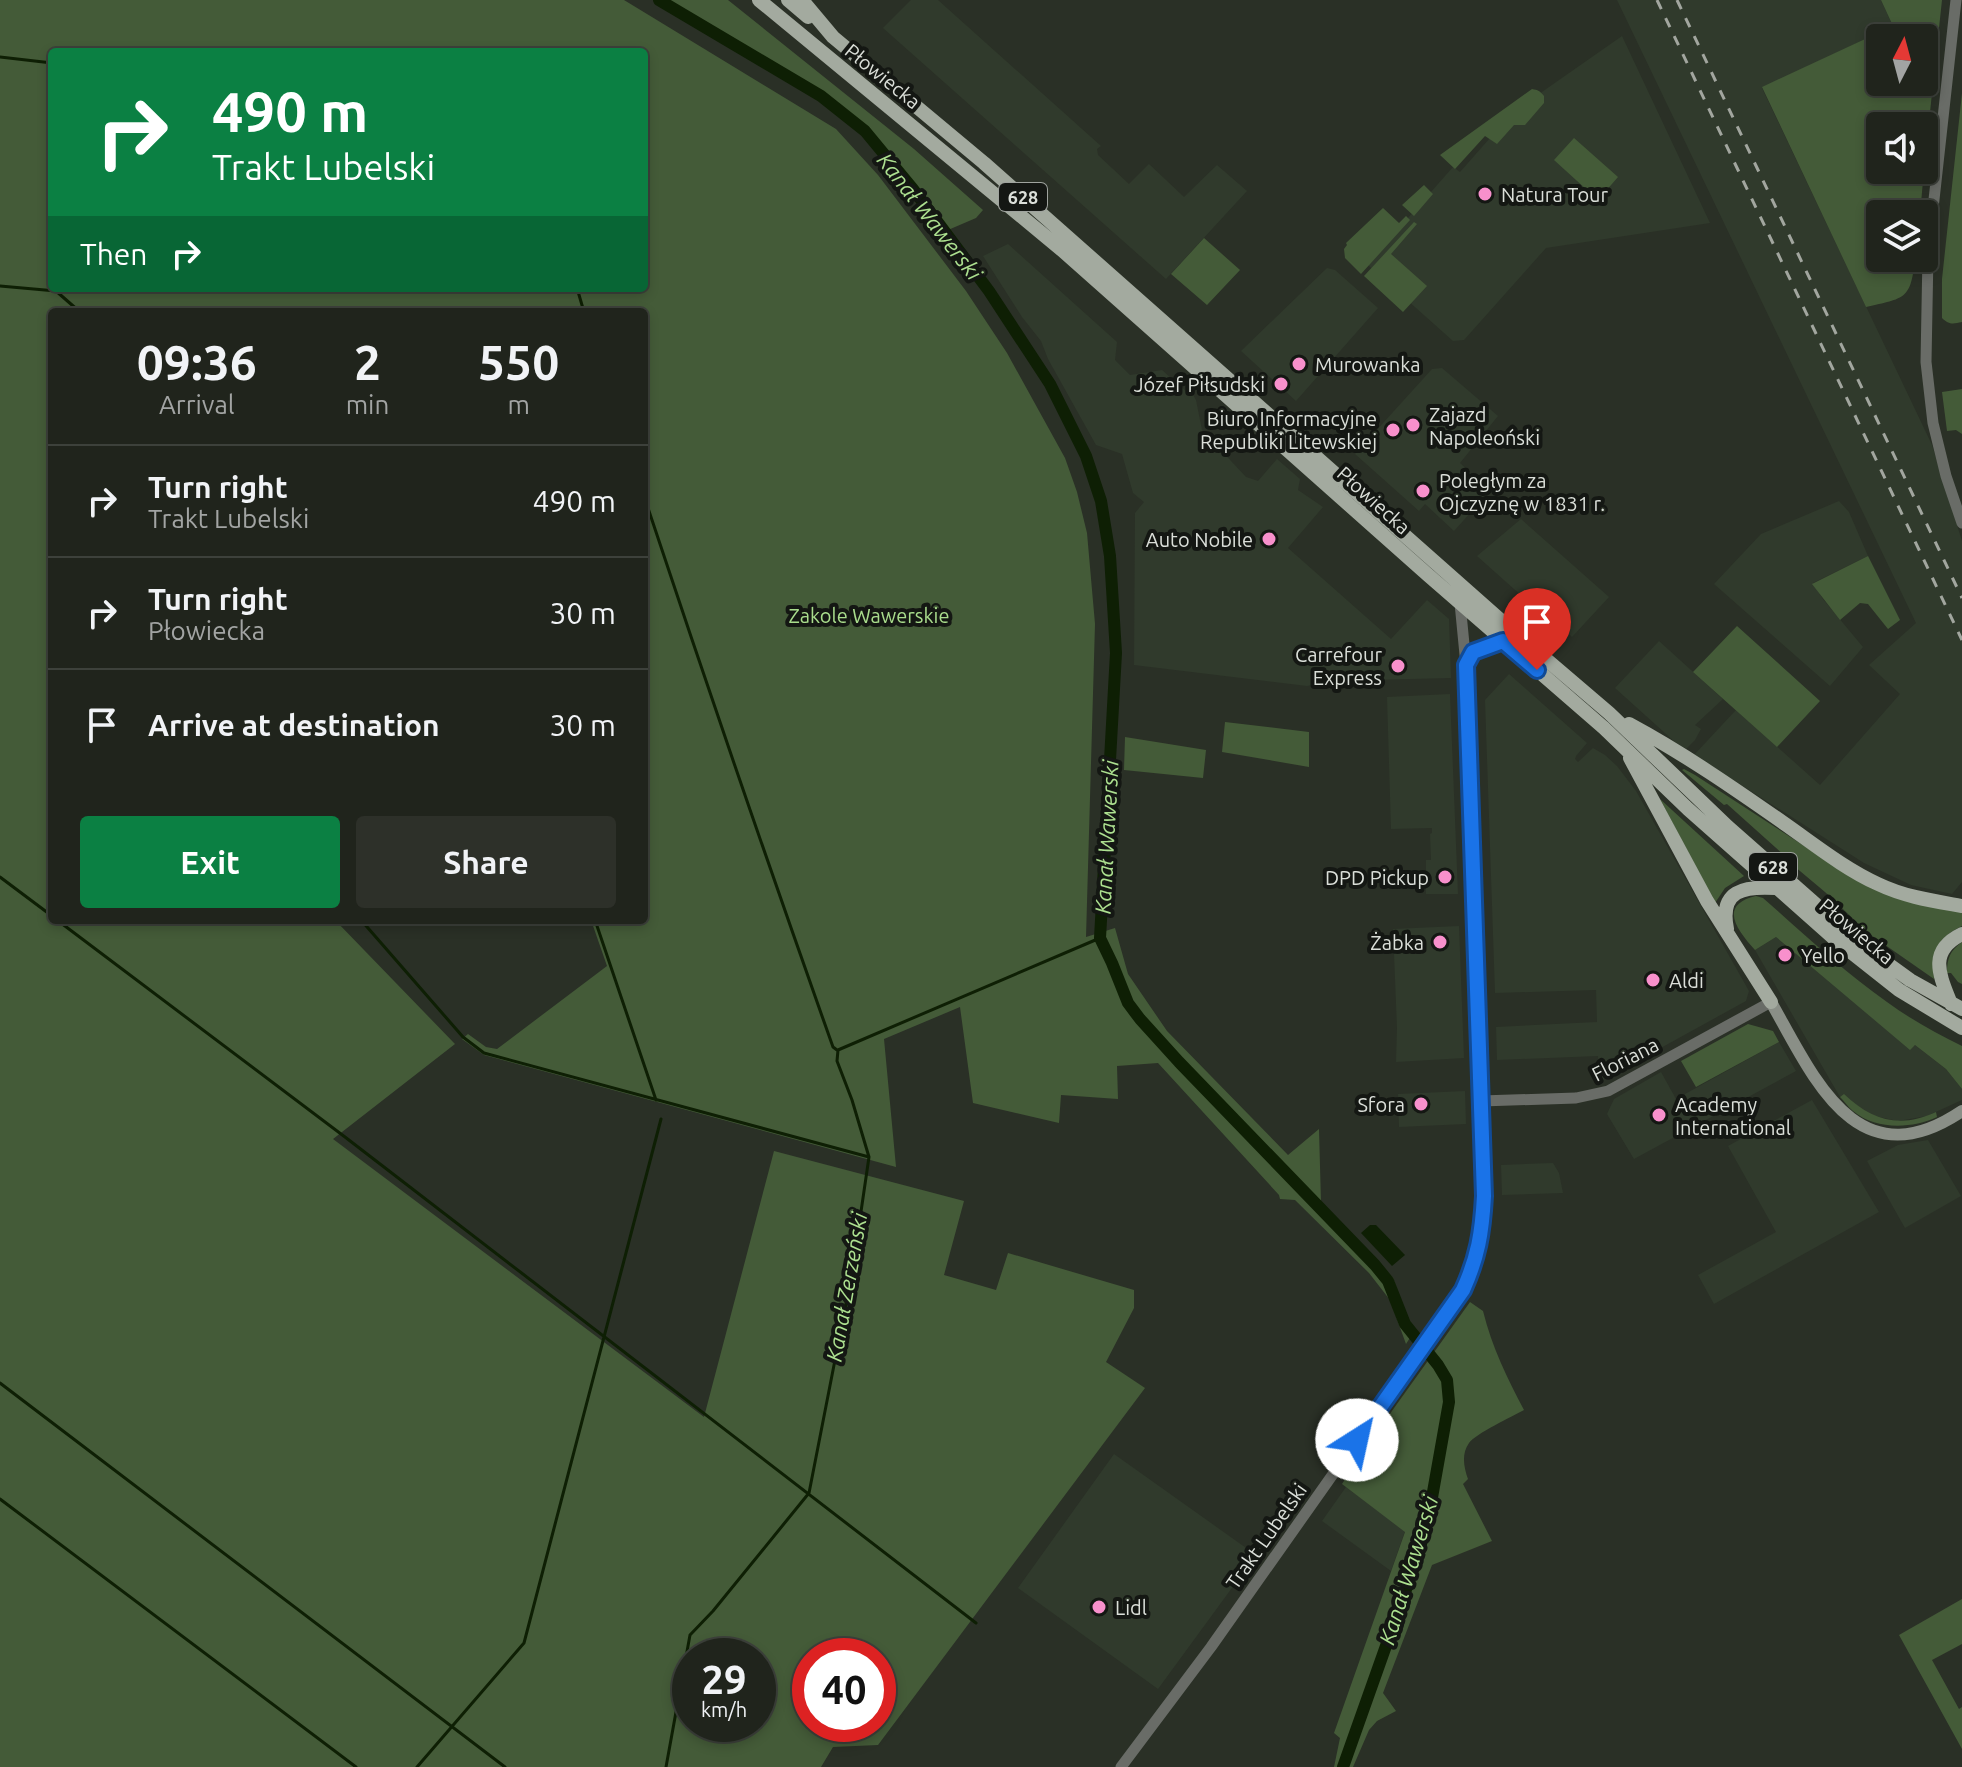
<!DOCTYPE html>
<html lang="en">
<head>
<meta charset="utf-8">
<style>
	:root { --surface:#20241c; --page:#2d3029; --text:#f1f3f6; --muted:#a2a4a3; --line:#3d413b; --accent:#0b8043 }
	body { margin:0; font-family:Ubuntu,sans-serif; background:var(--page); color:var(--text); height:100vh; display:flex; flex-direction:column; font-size:30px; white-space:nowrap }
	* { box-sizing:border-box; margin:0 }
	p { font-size:26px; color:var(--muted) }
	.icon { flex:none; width:44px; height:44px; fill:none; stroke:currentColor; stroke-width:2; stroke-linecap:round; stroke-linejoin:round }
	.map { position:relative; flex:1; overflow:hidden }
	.details { position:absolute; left:48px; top:308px; width:600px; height:616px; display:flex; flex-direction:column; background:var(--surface); border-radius:8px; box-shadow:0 4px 12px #0003,0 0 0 2px var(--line) }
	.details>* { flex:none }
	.hud { position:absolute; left:48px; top:48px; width:600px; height:244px; border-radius:8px; box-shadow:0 4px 12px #0003,0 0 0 2px var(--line); background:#0b8043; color:#fff; overflow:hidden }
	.needle { width:52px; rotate:6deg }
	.controls { position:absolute; left:1866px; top:24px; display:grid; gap:16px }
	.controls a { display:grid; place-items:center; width:72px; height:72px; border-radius:8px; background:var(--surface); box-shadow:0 4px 12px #0003,0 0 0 2px var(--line); font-size:40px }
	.speed { position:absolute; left:672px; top:1638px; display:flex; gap:16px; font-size:40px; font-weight:700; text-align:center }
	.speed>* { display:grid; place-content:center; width:104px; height:104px; border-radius:50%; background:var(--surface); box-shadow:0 4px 12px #0003,0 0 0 2px var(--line); line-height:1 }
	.speed small { font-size:20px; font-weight:400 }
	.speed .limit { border:12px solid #d22; background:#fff; color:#111 }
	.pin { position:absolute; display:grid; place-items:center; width:68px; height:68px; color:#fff; margin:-82px -34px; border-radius:50% 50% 50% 0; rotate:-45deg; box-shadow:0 0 8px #0007 }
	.pin .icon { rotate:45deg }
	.me { position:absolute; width:88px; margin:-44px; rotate:35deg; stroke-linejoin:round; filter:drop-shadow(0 0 6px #0008) }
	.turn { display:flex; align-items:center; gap:28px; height:168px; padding:0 32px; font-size:36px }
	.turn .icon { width:104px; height:104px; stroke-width:2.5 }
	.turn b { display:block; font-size:56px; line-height:68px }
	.then { display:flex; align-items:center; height:76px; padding:0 32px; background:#0003; gap:16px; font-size:30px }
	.eta { display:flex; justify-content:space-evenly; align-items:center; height:136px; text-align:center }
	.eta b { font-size:48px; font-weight:700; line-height:56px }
	.cta { display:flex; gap:16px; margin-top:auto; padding:16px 32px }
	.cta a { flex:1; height:92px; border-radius:8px; background:var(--accent); color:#fff; font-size:32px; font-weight:700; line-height:92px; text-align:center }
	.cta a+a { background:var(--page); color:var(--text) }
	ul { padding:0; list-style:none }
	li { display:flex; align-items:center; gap:24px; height:112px; padding:0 32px; border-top:2px solid var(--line) }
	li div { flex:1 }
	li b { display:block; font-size:30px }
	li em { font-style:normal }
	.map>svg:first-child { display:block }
	.built { fill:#303a2c }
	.green { fill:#445b38; fill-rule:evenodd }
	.water { fill:#0e1f04 }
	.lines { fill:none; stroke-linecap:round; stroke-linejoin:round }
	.stream { stroke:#0e1f04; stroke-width:3 }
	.canal { stroke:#0e1f04; stroke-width:12 }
	.tertiary { stroke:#696c67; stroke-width:11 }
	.secondary { stroke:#8a8f87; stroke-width:12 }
	.primary { stroke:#a3aa9f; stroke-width:14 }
	.rail { stroke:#a2a69f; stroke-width:3; stroke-dasharray:10 10; stroke-linecap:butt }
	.route-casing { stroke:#114b97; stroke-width:20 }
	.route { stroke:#1a73e8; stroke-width:14 }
	.poi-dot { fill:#f890cc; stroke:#141713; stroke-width:3 }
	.labels { text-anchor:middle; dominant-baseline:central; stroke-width:8; stroke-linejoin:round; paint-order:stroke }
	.shield { fill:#141713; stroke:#9fa39e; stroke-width:2 }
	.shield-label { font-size:18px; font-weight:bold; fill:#dbdfd9 }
	.street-label { font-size:20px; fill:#dbdfd9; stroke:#141713 }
	.poi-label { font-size:20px; fill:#dbdfd9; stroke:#141713; text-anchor:start }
	.park-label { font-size:20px; fill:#a9dd8c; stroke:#141713 }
	.water-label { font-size:22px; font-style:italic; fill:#ade190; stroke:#141713 }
</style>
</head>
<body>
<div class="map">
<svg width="1962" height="1767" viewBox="0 0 1962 1767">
	<rect width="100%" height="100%" fill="#2a3026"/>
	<path class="built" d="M 911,0 L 938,0 L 1101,146 L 1097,149 L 1098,155 L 1129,184 L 1149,164 L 1184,197 L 1217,165 L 1247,191 L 1166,279 L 883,28 Z
		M 1617,0 L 1881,0 L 1893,26 L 1762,88 L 1932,445 L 1962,541 L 1962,882 L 1952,894 L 1911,885 L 1864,863 L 1694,755 L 1736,710 L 1820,785 L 1900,694 L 1869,665 L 1916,623 Z
		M 1622,36 L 1710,223 L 1546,248 L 1464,340 L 1453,341 L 1369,266 L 1369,262 L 1453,167 L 1460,172 L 1512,113 Z
		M 1008,244 L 1117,342 L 1115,360 L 1130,375 L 1162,370 L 1188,393 L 1191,391 L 1196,400 L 1202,430 L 1246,477 L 1258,481 L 1277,459 L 1300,479 L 1298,490 L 1323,507 L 1288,548 L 1391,639 L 1427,600 L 1449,619 L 1451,678 L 1329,681 L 1307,686 L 1134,665 L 1135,513 L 1144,502 L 1133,493 L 1122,454 L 1096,445 L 1048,359 L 1041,341 L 1022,317 L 983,256 Z
		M 1327,268 L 1335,270 L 1378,308 L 1296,401 L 1241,351 Z
		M 1442,368 L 1498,416 L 1460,463 L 1490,491 L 1454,531 L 1425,504 L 1419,511 L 1355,454 L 1432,369 Z
		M 1839,501 L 1849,512 L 1868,556 L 1813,583 L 1823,599 L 1863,647 L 1830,686 L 1714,584 L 1761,534 Z
		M 1521,519 L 1609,597 L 1572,637 L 1566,631 L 1562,632 L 1477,556 Z
		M 1659,641 L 1723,699 L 1695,725 L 1701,729 L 1695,740 L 1686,749 L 1676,743 L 1615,688 Z
		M 1509,674 L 1587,743 L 1576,756 L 1575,759 L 1578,762 L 1593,748 L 1605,755 L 1617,766 L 1636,791 L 1749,991 L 1746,1001 L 1599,1082 L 1598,1056 L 1497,1060 L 1496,1027 L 1597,1022 L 1596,990 L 1495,993 L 1485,700 Z
		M 1450,694 L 1458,894 L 1426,894 L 1426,860 L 1431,860 L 1430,834 L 1432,833 L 1432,828 L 1391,829 L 1387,697 Z
		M 1459,926 L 1464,1058 L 1396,1062 L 1397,1028 L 1393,929 Z
		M 1776,937 L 1910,1049 L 1915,1045 L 1946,1069 L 1962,1089 L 1962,1100 L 1927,1116 L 1898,1121 L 1869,1115 L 1858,1108 L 1844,1095 L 1840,1097 L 1755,950 Z
		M 1779,1042 L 1796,1071 L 1634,1159 L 1607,1114 L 1614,1099 L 1661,1072 L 1676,1099 Z
		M 1465,1091 L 1466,1124 L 1399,1127 L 1398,1094 Z
		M 1812,1100 L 1879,1212 L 1714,1304 L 1698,1275 L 1776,1232 L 1728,1146 Z
		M 1928,1140 L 1961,1196 L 1905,1228 L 1867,1161 L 1898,1145 Z
		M 1553,1163 L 1559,1173 L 1563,1193 L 1502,1195 L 1501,1165 Z
		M 1114,1454 L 1256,1555 L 1158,1689 L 1018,1588 Z
		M 1346,1487 L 1405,1531 L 1391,1571 L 1322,1521 Z"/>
	<path class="green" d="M 0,0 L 624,0 L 836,129 L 878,175 L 966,291 L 1007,353 L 1065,458 L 1077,492 L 1087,533 L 1095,624 L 1086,937 L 1115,928 L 1128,974 L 1167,1031 L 1288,1155 L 1319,1129 L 1321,1203 L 1393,1278 L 1413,1333 L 1406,1344 L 1390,1300 L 1369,1273 L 1295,1200 L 1280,1199 L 1279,1195 L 1158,1063 L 1117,1066 L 1118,1099 L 1061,1095 L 1059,1123 L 973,1103 L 960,1007 L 884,1039 L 896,1167 L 484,1055 L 462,1039 L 468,1034 L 486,1047 L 497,1049 L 607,966 L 591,920 L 644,920 L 644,312 L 52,312 L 52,920 L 335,920 L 455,1044 L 333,1139 L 704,1417 L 774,1151 L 964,1201 L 944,1275 L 996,1290 L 1008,1253 L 1134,1290 L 1134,1308 L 1106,1362 L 1145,1388 L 878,1745 L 833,1747 L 821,1767 L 0,1767 ZM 644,52 L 644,288 L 52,288 L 52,52 ZM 690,1656 L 758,1656 L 758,1724 L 690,1724 ZM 810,1656 L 878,1656 L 878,1724 L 810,1724 Z
		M 665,0 L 728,0 L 914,149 L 983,210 L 976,218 L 948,230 L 865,128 L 820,91 L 786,70 Z
		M 1881,0 L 1942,0 L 1924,168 L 1924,126 L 1880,126 L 1880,170 L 1924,170 L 1920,214 L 1880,214 L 1880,258 L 1915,258 C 1911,300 1905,298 1866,307 L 1762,87 L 1893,26 ZM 1880,38 L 1924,38 L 1924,82 L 1880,82 Z
		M 1532,89 C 1538,90 1540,91 1544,96 L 1544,103 L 1525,125 L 1514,125 L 1497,144 L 1485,136 L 1455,169 L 1440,155 Z
		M 1962,93 L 1962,322 C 1953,324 1949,325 1942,318 L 1942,279 Z
		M 1574,138 L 1618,177 L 1598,200 L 1554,160 Z
		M 1424,185 L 1433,194 L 1414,216 L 1402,205 Z
		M 1383,208 L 1399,223 L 1406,216 L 1410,220 L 1361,274 L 1345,258 L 1344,249 L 1347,245 L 1346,243 Z
		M 1414,222 L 1417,224 L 1391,254 L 1427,286 L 1403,312 L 1364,276 Z
		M 1204,238 L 1240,270 L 1207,305 L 1171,274 Z
		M 1962,389 L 1962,434 L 1956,430 L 1947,431 L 1942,392 Z
		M 1868,556 L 1900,620 L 1888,629 L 1868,604 L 1860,603 L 1840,620 L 1812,584 Z
		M 1737,626 L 1820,701 L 1777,747 L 1693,672 Z
		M 1225,722 L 1309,732 L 1309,767 L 1222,752 Z
		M 1125,737 L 1206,750 L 1203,778 L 1124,770 Z
		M 1684,769 L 1695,775 L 1852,877 L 1962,912 L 1962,926 C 1937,938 1932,952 1934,979 L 1868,933 L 1825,892 L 1794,866 L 1795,865 L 1727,804 L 1724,805 L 1682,770 Z
		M 1660,799 L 1744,876 L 1725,888 L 1715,903 Z
		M 1756,896 L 1763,898 C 1804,934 1843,971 1887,1002 C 1910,1019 1936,1033 1962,1046 L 1962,1089 L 1946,1069 L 1915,1045 L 1910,1050 L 1776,937 L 1755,950 C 1738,931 1717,905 1756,896 Z
		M 1962,942 L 1962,984 L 1958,982 L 1951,973 L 1947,973 C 1947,958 1950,951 1962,942 Z
		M 1748,1024 L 1773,1031 L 1779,1042 L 1696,1087 L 1681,1061 Z
		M 1844,1094 C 1871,1120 1900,1129 1936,1112 L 1937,1117 C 1911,1129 1876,1130 1853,1111 C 1848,1107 1844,1101 1840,1097 Z
		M 1470,1302 L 1483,1311 C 1492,1347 1507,1378 1524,1410 C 1513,1416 1475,1434 1469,1443 C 1461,1454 1464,1468 1468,1479 L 1463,1484 L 1492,1541 L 1432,1565 L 1383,1693 L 1396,1711 L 1377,1721 L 1369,1730 L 1353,1767 L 1334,1767 L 1340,1738 L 1334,1733 L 1405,1532 L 1342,1484 L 1364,1450 Z
		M 1962,1599 L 1962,1644 L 1932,1660 L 1959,1709 L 1962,1707 L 1962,1749 L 1899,1635 Z"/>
	<path class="water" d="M 1370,1225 L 1376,1225 L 1405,1255 L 1392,1266 L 1361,1233 Z"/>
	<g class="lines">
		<path class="stream" d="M 0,57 L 52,63
			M 0,286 L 56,291 L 80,312
			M 577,288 L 584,312
			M 644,496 C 705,680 768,864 833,1047 L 837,1050
			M 0,877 L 52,916
			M 57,920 L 345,1137 L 976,1623
			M 361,920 L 463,1037 L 484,1053 L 869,1157
			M 595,920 L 656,1100
			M 0,1383 L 505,1767
			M 0,1499 L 356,1767
			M 417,1767 L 524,1643 L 661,1119
			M 666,1767 L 690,1635 L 713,1611 L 809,1493 L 852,1273 L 869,1157 L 852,1100 L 837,1061 L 838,1050 L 1100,938"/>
		<path class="canal" d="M 659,0 L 821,96 L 865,131 L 913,189 L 989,291 L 1050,384 L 1086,456 L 1101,501 L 1110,556 L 1116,653 L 1100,938 L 1112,963 L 1128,1003 L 1140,1019 L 1179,1062 L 1375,1265 L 1388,1281 L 1405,1324 L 1438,1365 L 1447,1380 L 1449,1402 L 1428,1520 L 1414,1567 L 1343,1767"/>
		<path class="tertiary" d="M 1956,0 L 1928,254 L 1926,362 L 1933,423 L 1946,476 L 1962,523
			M 1466,664 L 1473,652 L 1503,641
			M 1481,1101 L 1576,1098 L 1608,1091 L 1771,1002
			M 1121,1767 L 1211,1647 L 1463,1290 L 1473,1267 L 1482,1234 L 1484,1196 L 1466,665 L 1460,603"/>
		<path class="secondary" d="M 1771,1002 C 1814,1078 1857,1182 1962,1111"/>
		<path class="primary" d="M 759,0 L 1062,250 L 1428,575 L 1604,728 L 1688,809 L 1837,941 L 1899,990 L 1962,1028
			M 788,0 L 808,17
			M 802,0 L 833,37 L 984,163 L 1506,625 L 1609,713 L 1728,827 L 1863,946 L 1910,980 L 1962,1009
			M 1629,724 C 1683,753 1735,789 1785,824 C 1815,845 1845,869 1878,884 C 1905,897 1934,901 1962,906
			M 1630,758 L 1707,901 L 1771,1002
			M 1727,929 C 1719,890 1744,886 1776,888
			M 1951,1004 C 1940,976 1927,951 1962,934"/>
		<path class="rail" d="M 1657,0 L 1962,640
			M 1677,0 L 1962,598"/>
	</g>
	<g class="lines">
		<defs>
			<path id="route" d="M 1357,1440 L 1463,1290 C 1478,1257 1482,1233 1484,1196 L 1466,665 L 1473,652 L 1503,641 L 1537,670"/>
		</defs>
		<use href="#route" class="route-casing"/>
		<use href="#route" class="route"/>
	</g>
	<g class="poi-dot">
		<circle cx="1485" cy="194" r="8"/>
		<circle cx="1299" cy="364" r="8"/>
		<circle cx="1281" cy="384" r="8"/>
		<circle cx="1413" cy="425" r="8"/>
		<circle cx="1393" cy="430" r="8"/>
		<circle cx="1423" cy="491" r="8"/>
		<circle cx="1269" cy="539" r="8"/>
		<circle cx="1398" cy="666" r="8"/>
		<circle cx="1445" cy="877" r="8"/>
		<circle cx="1440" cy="942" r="8"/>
		<circle cx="1785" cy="955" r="8"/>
		<circle cx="1653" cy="980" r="8"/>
		<circle cx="1421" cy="1104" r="8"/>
		<circle cx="1659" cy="1115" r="8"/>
		<circle cx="1099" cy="1607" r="8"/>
	</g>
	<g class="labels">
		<g class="shield">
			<rect x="999" y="183" width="48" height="28" rx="6"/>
			<rect x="1749" y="853" width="48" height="28" rx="6"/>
		</g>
		<g class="shield-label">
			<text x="1023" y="197">628</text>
			<text x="1773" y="867">628</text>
		</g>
		<g class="street-label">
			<text transform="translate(883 76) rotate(39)">Płowiecka</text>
			<text transform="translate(1374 500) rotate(42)">Płowiecka</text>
			<text transform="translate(1857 931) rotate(40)">Płowiecka</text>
			<text transform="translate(1625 1059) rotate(-27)">Floriana</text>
			<text transform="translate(1266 1536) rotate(-55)">Trakt Lubelski</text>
		</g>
		<g class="poi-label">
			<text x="1501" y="194">Natura Tour</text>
			<text x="1315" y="364">Murowanka</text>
			<text x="1265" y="384" text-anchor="end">Józef Piłsudski</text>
			<text x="1429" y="414">Zajazd<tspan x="1429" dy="23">Napoleoński</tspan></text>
			<text x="1377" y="418" text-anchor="end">Biuro Informacyjne<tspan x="1377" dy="23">Republiki Litewskiej</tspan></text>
			<text x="1439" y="480">Poległym za<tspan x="1439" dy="23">Ojczyznę w 1831 r.</tspan></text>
			<text x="1253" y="539" text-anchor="end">Auto Nobile</text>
			<text x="1382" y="654" text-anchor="end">Carrefour<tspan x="1382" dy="23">Express</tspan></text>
			<text x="1429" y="877" text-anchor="end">DPD Pickup</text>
			<text x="1424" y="942" text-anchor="end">Żabka</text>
			<text x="1801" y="955">Yello</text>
			<text x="1669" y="980">Aldi</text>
			<text x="1405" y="1104" text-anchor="end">Sfora</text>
			<text x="1675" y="1104">Academy<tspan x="1675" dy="23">International</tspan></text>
			<text x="1115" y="1607">Lidl</text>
		</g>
		<g class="park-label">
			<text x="869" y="615">Zakole Wawerskie</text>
		</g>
		<g class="water-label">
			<text transform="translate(930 216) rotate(52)">Kanał Wawerski</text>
			<text transform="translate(1106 837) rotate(-87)">Kanał Wawerski</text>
			<text transform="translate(846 1287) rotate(-80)">Kanał Zerzeński</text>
			<text transform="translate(1408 1570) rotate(-73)">Kanał Wawerski</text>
		</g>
	</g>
</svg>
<div class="controls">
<a><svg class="needle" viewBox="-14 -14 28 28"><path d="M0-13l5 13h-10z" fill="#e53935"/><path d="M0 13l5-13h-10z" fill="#a2a4a3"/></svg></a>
<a><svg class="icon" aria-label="sound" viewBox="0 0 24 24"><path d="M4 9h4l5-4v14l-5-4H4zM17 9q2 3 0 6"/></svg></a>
<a><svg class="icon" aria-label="layers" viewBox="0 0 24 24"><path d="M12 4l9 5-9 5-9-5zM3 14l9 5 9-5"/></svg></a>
</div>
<div class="speed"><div>29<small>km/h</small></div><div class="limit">40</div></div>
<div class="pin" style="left:1537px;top:670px;background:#d93025"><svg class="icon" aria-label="arrive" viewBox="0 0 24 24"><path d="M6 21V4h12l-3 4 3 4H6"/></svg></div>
<svg class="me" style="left:1357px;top:1440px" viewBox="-20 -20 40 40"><circle r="19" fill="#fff"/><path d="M0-13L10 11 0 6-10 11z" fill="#1a73e8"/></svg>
<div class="hud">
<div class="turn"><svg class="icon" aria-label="right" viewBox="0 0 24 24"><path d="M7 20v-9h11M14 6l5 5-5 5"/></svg><div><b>490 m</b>Trakt Lubelski</div></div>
<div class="then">Then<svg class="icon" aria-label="right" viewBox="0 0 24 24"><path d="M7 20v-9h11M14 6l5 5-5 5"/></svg></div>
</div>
<section class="details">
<div class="eta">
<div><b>09:36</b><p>Arrival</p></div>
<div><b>2</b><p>min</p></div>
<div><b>550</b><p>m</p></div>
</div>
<ul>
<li><svg class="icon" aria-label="right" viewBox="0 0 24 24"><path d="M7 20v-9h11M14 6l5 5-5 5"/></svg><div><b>Turn right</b><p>Trakt Lubelski</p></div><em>490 m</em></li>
<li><svg class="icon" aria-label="right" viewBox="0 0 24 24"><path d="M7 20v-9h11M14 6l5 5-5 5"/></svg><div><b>Turn right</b><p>Płowiecka</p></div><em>30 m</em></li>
<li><svg class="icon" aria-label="arrive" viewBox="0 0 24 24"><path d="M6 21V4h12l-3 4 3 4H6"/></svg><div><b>Arrive at destination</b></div><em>30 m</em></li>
</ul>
<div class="cta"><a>Exit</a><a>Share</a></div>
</section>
</div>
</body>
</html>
